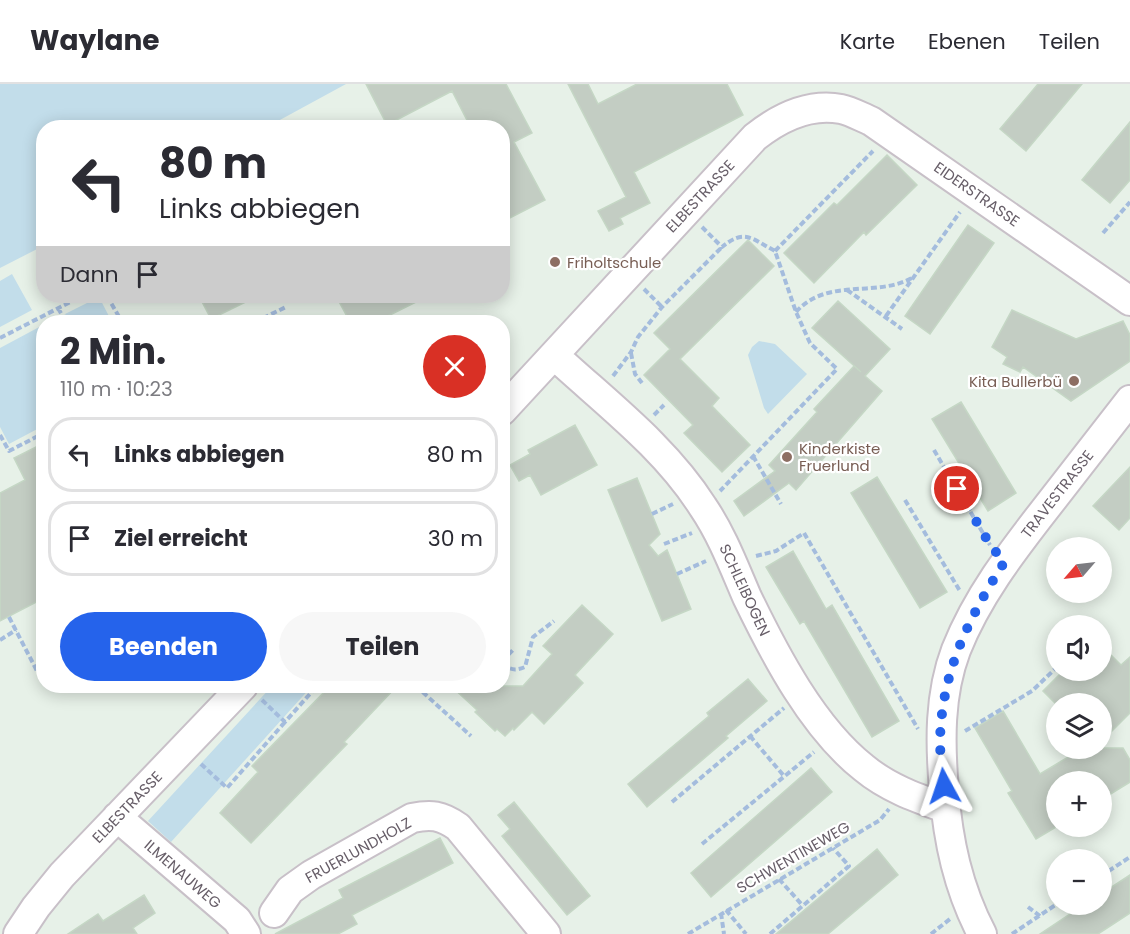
<!DOCTYPE html>
<html lang="de">
<head>
<meta charset="utf-8">
<style>
	:root { --surface:#fff; --page:#f7f7f7; --text:#2b2b33; --muted:#7c7c81; --line:#e1e1e2; --accent:#2563eb }
	body { margin:0; font-family:Poppins,sans-serif; background:var(--page); color:var(--text); height:100vh; display:flex; flex-direction:column; font-size:22px; white-space:nowrap }
	* { box-sizing:border-box; margin:0 }
	p { font-size:20px; color:var(--muted) }
	.icon { flex:none; width:33px; height:33px; fill:none; stroke:currentColor; stroke-width:2; stroke-linecap:round; stroke-linejoin:round }
	.map { position:relative; flex:1; overflow:hidden }
	.side { position:absolute; left:36px; top:231px; width:474px; height:378px; display:flex; flex-direction:column; background:var(--surface); border-radius:24px; box-shadow:0 3px 15px #0003 }
	.side>* { flex:none }
	.top-card { position:absolute; left:36px; top:36px; width:474px; height:183px; border-radius:24px; box-shadow:0 3px 15px #0003; background:#fff; color:var(--text); overflow:hidden }
	.needle { width:39px; rotate:242deg }
	.controls { position:absolute; left:1046px; top:453px; display:grid; gap:12px }
	.controls a { display:grid; place-items:center; width:66px; height:66px; border-radius:50%; background:var(--surface); box-shadow:0 3px 15px #0003; font-size:30px }
	.pin { position:absolute; display:grid; place-items:center; width:51px; height:51px; color:#fff; margin:-26px; border:3px solid #fff; border-radius:50%; box-shadow:0 2px 6px #0007 }
	.me { position:absolute; width:66px; margin:-33px; rotate:355deg; stroke-linejoin:round; filter:drop-shadow(0 0 4px #0008) }
	.turn { display:flex; align-items:center; gap:21px; height:126px; padding:0 24px; font-size:27px }
	.turn .icon { width:78px; height:78px; stroke-width:2.5 }
	.turn b { display:block; font-size:42px; line-height:51px }
	.then { display:flex; align-items:center; height:57px; padding:0 24px; background:#0003; gap:12px; font-size:22px }
	.round { display:grid; place-items:center; flex:none; width:63px; height:63px; border-radius:32px; background:var(--page) }
	.headline { display:flex; align-items:center; justify-content:space-between; height:102px; padding:0 24px }
	h1 { font-size:36px; font-weight:700; line-height:45px }
	.action { display:flex; gap:12px; margin-top:auto; padding:12px 24px }
	.action a { flex:1; height:69px; border-radius:36px; background:var(--accent); color:#fff; font-size:24px; font-weight:700; line-height:69px; text-align:center }
	.action a+a { background:var(--page); color:var(--text) }
	ul { padding:0; list-style:none }
	li { display:flex; align-items:center; gap:18px; height:75px; margin:0 12px 9px; padding:0 12px; border:3px solid var(--line); border-radius:24px }
	li div { flex:1 }
	li b { display:block; font-size:22px }
	li em { font-style:normal }
	header { display:flex; align-items:center; gap:36px; box-sizing:border-box; height:84px; padding:0 30px; background:var(--surface); border-bottom:2px solid var(--line) }
	header strong { font-size:28px }
	nav { display:flex; gap:33px; margin-inline-start:auto; font-size:21px }
	.map>svg:first-child { display:block }
	.green { fill:#c2ddea }
	.building { fill:#c3cdc3; stroke:#c5d7c5; stroke-width:1.5 }
	.lines { fill:none; stroke-linecap:round; stroke-linejoin:round }
	.minor-casing { stroke:#c8c0c8; stroke-width:32 }
	.path { stroke:#a4bcdd; stroke-width:4; stroke-dasharray:6 3; stroke-linecap:butt }
	.minor { stroke:#fff; stroke-width:28 }
	.route { stroke:#2563eb; stroke-width:10; stroke-dasharray:0 18 }
	.education-dot { fill:#8d6e63; stroke:#fff; stroke-width:2 }
	.labels { text-anchor:middle; dominant-baseline:central; stroke-width:4.5; stroke-linejoin:round; paint-order:stroke }
	.street-label { font-size:15px; fill:#675e68; stroke:#fff }
	.education-label { font-size:15px; fill:#785e54; stroke:#fff; text-anchor:start }
</style>
</head>
<body>
<header>
<strong>Waylane</strong>
<nav><a>Karte</a><a>Ebenen</a><a>Teilen</a></nav>
</header>
<div class="map">
<svg width="1130" height="850" viewBox="0 0 1130 850">
	<rect width="100%" height="100%" fill="#e7f1e8"/>
	<path class="green" d="M 0,0 L 346,0 L 267,43 L 44,44 L 43,162 L 0,184 Z
		M 12,190 L 32,226 L 0,243 L 0,197 Z
		M 99,213 L 112,238 L 70,238 L 65,230 Z
		M 43,241 L 43,342 L 9,360 L 0,343 L 0,264 Z
		M 759,257 L 775,260 L 807,290 L 768,330 L 764,324 L 748,271 L 752,263 Z
		M 272,602 L 312,602 L 171,758 L 148,737 Z"/>
	<path class="building" d="M 366,0 L 506,0 L 532,49 L 514,58 L 545,116 L 502,138 L 502,44 L 471,44 L 452,7 L 387,41 Z
		M 568,0 L 588,0 L 598,20 L 637,0 L 727,0 L 743,31 L 634,88 L 650,119 L 620,134 L 623,140 L 609,147 L 598,127 L 626,113 Z
		M 1038,0 L 1082,0 L 1026,67 L 1000,45 Z
		M 1130,38 L 1130,96 L 1110,119 L 1082,96 Z
		M 887,71 L 917,101 L 866,151 L 864,148 L 814,199 L 784,169 L 834,119 L 837,121 Z
		M 968,141 L 994,159 L 930,250 L 905,232 Z
		M 748,156 L 774,182 L 680,275 L 719,314 L 712,322 L 750,361 L 722,388 L 684,349 L 693,341 L 644,291 L 670,265 L 654,249 Z
		M 199,212 L 258,212 L 211,235 Z
		M 336,212 L 428,212 L 376,238 L 350,238 Z
		M 838,217 L 890,265 L 865,292 L 882,307 L 796,406 L 789,399 L 744,432 L 734,417 L 775,387 L 769,381 L 817,328 L 814,325 L 854,282 L 861,288 L 812,244 Z
		M 1012,226 L 1076,255 L 1123,237 L 1130,251 L 1130,277 L 1071,317 L 1023,283 L 1020,288 L 1003,280 L 1007,273 L 992,263 Z
		M 961,318 L 1016,409 L 988,427 L 932,335 Z
		M 575,341 L 597,381 L 541,411 L 530,391 L 519,397 L 510,381 L 530,370 L 528,366 Z
		M 44,359 L 44,514 L 0,537 L 0,409 L 25,396 L 14,374 Z
		M 1130,383 L 1130,434 L 1119,446 L 1093,422 Z
		M 877,393 L 947,508 L 920,524 L 851,409 Z
		M 637,394 L 660,450 L 649,461 L 658,472 L 667,466 L 691,525 L 662,537 L 608,406 Z
		M 793,467 L 826,525 L 832,521 L 899,637 L 872,653 L 804,537 L 800,540 L 766,483 Z
		M 582,521 L 613,550 L 575,591 L 583,599 L 544,640 L 532,628 L 514,646 L 513,644 L 505,652 L 497,645 L 495,647 L 475,628 L 477,626 L 451,602 L 523,602 L 552,570 L 543,562 Z
		M 1101,561 L 1121,581 L 1130,573 L 1130,629 L 1101,658 L 1101,620 L 1056,620 L 1043,607 L 1064,586 L 1101,586 Z
		M 748,595 L 767,617 L 726,652 L 728,654 L 647,723 L 628,700 L 709,632 L 707,629 Z
		M 330,602 L 397,602 L 344,658 L 347,660 L 251,759 L 220,729 L 258,688 L 252,682 Z
		M 1003,627 L 1040,690 L 1083,664 L 1123,664 L 1130,676 L 1130,698 L 1101,716 L 1101,698 L 1056,698 L 1056,743 L 1036,755 L 1008,709 L 1012,707 L 975,644 Z
		M 811,684 L 832,708 L 711,813 L 691,789 Z
		M 514,718 L 590,812 L 567,831 L 502,752 L 510,745 L 498,731 Z
		M 440,754 L 453,779 L 352,831 L 357,840 L 338,850 L 275,850 L 343,814 L 339,806 Z
		M 877,765 L 898,791 L 828,850 L 776,850 Z
		M 1130,791 L 1130,829 L 1098,850 L 1040,850 L 1085,820 L 1101,820 L 1101,810 Z
		M 144,811 L 155,829 L 133,844 L 137,850 L 68,850 L 98,830 L 103,837 Z"/>
	<g class="lines">
		<defs>
			<path id="minor" d="M 554,271 C 606,319 665,363 703,423 C 722,451 734,483 747,513 C 775,571 813,644 864,684 C 888,704 917,714 945,724
				M 502,327 L 755,53 C 779,34 809,19 841,25 C 851,27 861,33 871,37 L 1130,217
				M 117,733 L 237,836 L 246,850
				M 274,829 L 290,806 L 311,791 L 412,734 C 431,730 441,731 458,743 L 546,850
				M 18,850 L 36,823 L 62,791 L 243,602
				M 982,850 C 958,804 948,757 944,706 C 940,659 939,611 956,566 C 977,513 1011,469 1046,424 C 1074,388 1102,352 1130,316"/>
		</defs>
		<use href="#minor" class="minor-casing"/>
		<path class="path" d="M 702,143 L 722,163 C 745,144 752,155 775,167 L 796,228 L 810,259 L 837,285 L 720,407
			M 1103,149 L 1130,118
			M 775,167 L 873,67
			M 644,205 L 662,223
			M 847,206 L 902,245
			M 107,212 L 122,238
			M 58,224 L 66,238
			M 796,228 C 827,193 875,214 912,194
			M 886,232 L 960,128
			M 255,238 L 286,223
			M 0,254 L 82,212
			M 631,269 L 635,290 L 642,299
			M 613,292 L 631,268 L 638,253 L 662,223 L 722,163
			M 654,331 L 664,321
			M 0,351 L 9,367 L 44,349
			M 934,366 L 990,461
			M 753,372 L 781,420
			M 905,416 L 960,507
			M 652,430 L 673,420
			M 664,460 L 692,449
			M 756,472 L 776,467 L 804,449 L 918,645
			M 677,490 L 706,477
			M 9,533 L 37,587
			M 0,556 L 16,546
			M 502,577 L 513,566
			M 502,580 C 511,586 515,587 525,583 L 533,553 L 554,537
			M 416,602 L 471,652
			M 262,616 L 285,638 L 317,602
			M 965,647 L 1032,607 L 1056,584
			M 750,652 L 784,692
			M 201,680 L 227,704 L 285,638
			M 672,718 L 784,624
			M 702,760 L 814,668
			M 1101,792 L 1130,773
			M 779,795 L 803,822
			M 1028,823 L 1040,832
			M 726,826 L 746,850
			M 721,829 L 724,850
			M 688,850 L 880,736 L 889,725
			M 770,850 L 849,782 L 833,764
			M 931,850 L 950,835
			M 1012,850 L 1057,820"/>
		<use href="#minor" class="minor"/>
	</g>
	<g class="lines">
		<path class="route" d="M 944,702 C 942,686 940,671 940,656 C 942,586 969,534 1005,477 L 992,464 L 957,405"/>
	</g>
	<g class="education-dot">
		<circle cx="555" cy="178" r="6"/>
		<circle cx="1074" cy="297" r="6"/>
		<circle cx="787" cy="373" r="6"/>
	</g>
	<g class="labels">
		<g class="street-label">
			<text transform="translate(977 110) rotate(35)">EIDERSTRASSE</text>
			<text transform="translate(700 112) rotate(-47)">ELBESTRASSE</text>
			<text transform="translate(1057 410) rotate(-52)">TRAVESTRASSE</text>
			<text transform="translate(745 506) rotate(65)">SCHLEIBOGEN</text>
			<text transform="translate(127 723) rotate(-46)">ELBESTRASSE</text>
			<text transform="translate(358 766) rotate(-29)">FRUERLUNDHOLZ</text>
			<text transform="translate(793 773) rotate(-30)">SCHWENTINEWEG</text>
			<text transform="translate(183 790) rotate(41)">ILMENAUWEG</text>
		</g>
		<g class="education-label">
			<text x="567" y="178">Friholtschule</text>
			<text x="1062" y="297" text-anchor="end">Kita Bullerbü</text>
			<text x="799" y="364">Kinderkiste<tspan x="799" dy="17">Fruerlund</tspan></text>
		</g>
	</g>
</svg>
<div class="controls">
<a><svg class="needle" viewBox="-14 -14 28 28"><path d="M0-13l5 13h-10z" fill="#e53935"/><path d="M0 13l5-13h-10z" fill="#7c7c81"/></svg></a>
<a><svg class="icon" aria-label="sound" viewBox="0 0 24 24"><path d="M4 9h4l5-4v14l-5-4H4zM17 9q2 3 0 6"/></svg></a>
<a><svg class="icon" aria-label="layers" viewBox="0 0 24 24"><path d="M12 4l9 5-9 5-9-5zM3 14l9 5 9-5"/></svg></a>
<a>+</a>
<a>−</a>
</div>
<div class="pin" style="left:957px;top:405px;background:#d93025"><svg class="icon" aria-label="arrive" viewBox="0 0 24 24"><path d="M6 21V4h12l-3 4 3 4H6"/></svg></div>
<svg class="me" style="left:944px;top:702px" viewBox="-20 -20 40 40"><path d="M0-17L14 15 0 8-14 15z" fill="#2563eb" stroke="#fff" stroke-width="4"/></svg>
<div class="top-card">
<div class="turn"><svg class="icon" aria-label="left" viewBox="0 0 24 24"><path d="M17 20v-9H6M10 6l-5 5 5 5"/></svg><div><b>80 m</b>Links abbiegen</div></div>
<div class="then">Dann<svg class="icon" aria-label="arrive" viewBox="0 0 24 24"><path d="M6 21V4h12l-3 4 3 4H6"/></svg></div>
</div>
<section class="side">
<div class="headline"><div><h1>2 Min.</h1><p>110 m · 10:23</p></div><a class="round" style="background:#d93025;color:#fff"><svg class="icon" aria-label="close" viewBox="0 0 24 24"><path d="M6 6l12 12M18 6L6 18"/></svg></a></div>
<ul>
<li><svg class="icon" aria-label="left" viewBox="0 0 24 24"><path d="M17 20v-9H6M10 6l-5 5 5 5"/></svg><div><b>Links abbiegen</b></div><em>80 m</em></li>
<li><svg class="icon" aria-label="arrive" viewBox="0 0 24 24"><path d="M6 21V4h12l-3 4 3 4H6"/></svg><div><b>Ziel erreicht</b></div><em>30 m</em></li>
</ul>
<div class="action"><a>Beenden</a><a>Teilen</a></div>
</section>
</div>
</body>
</html>
